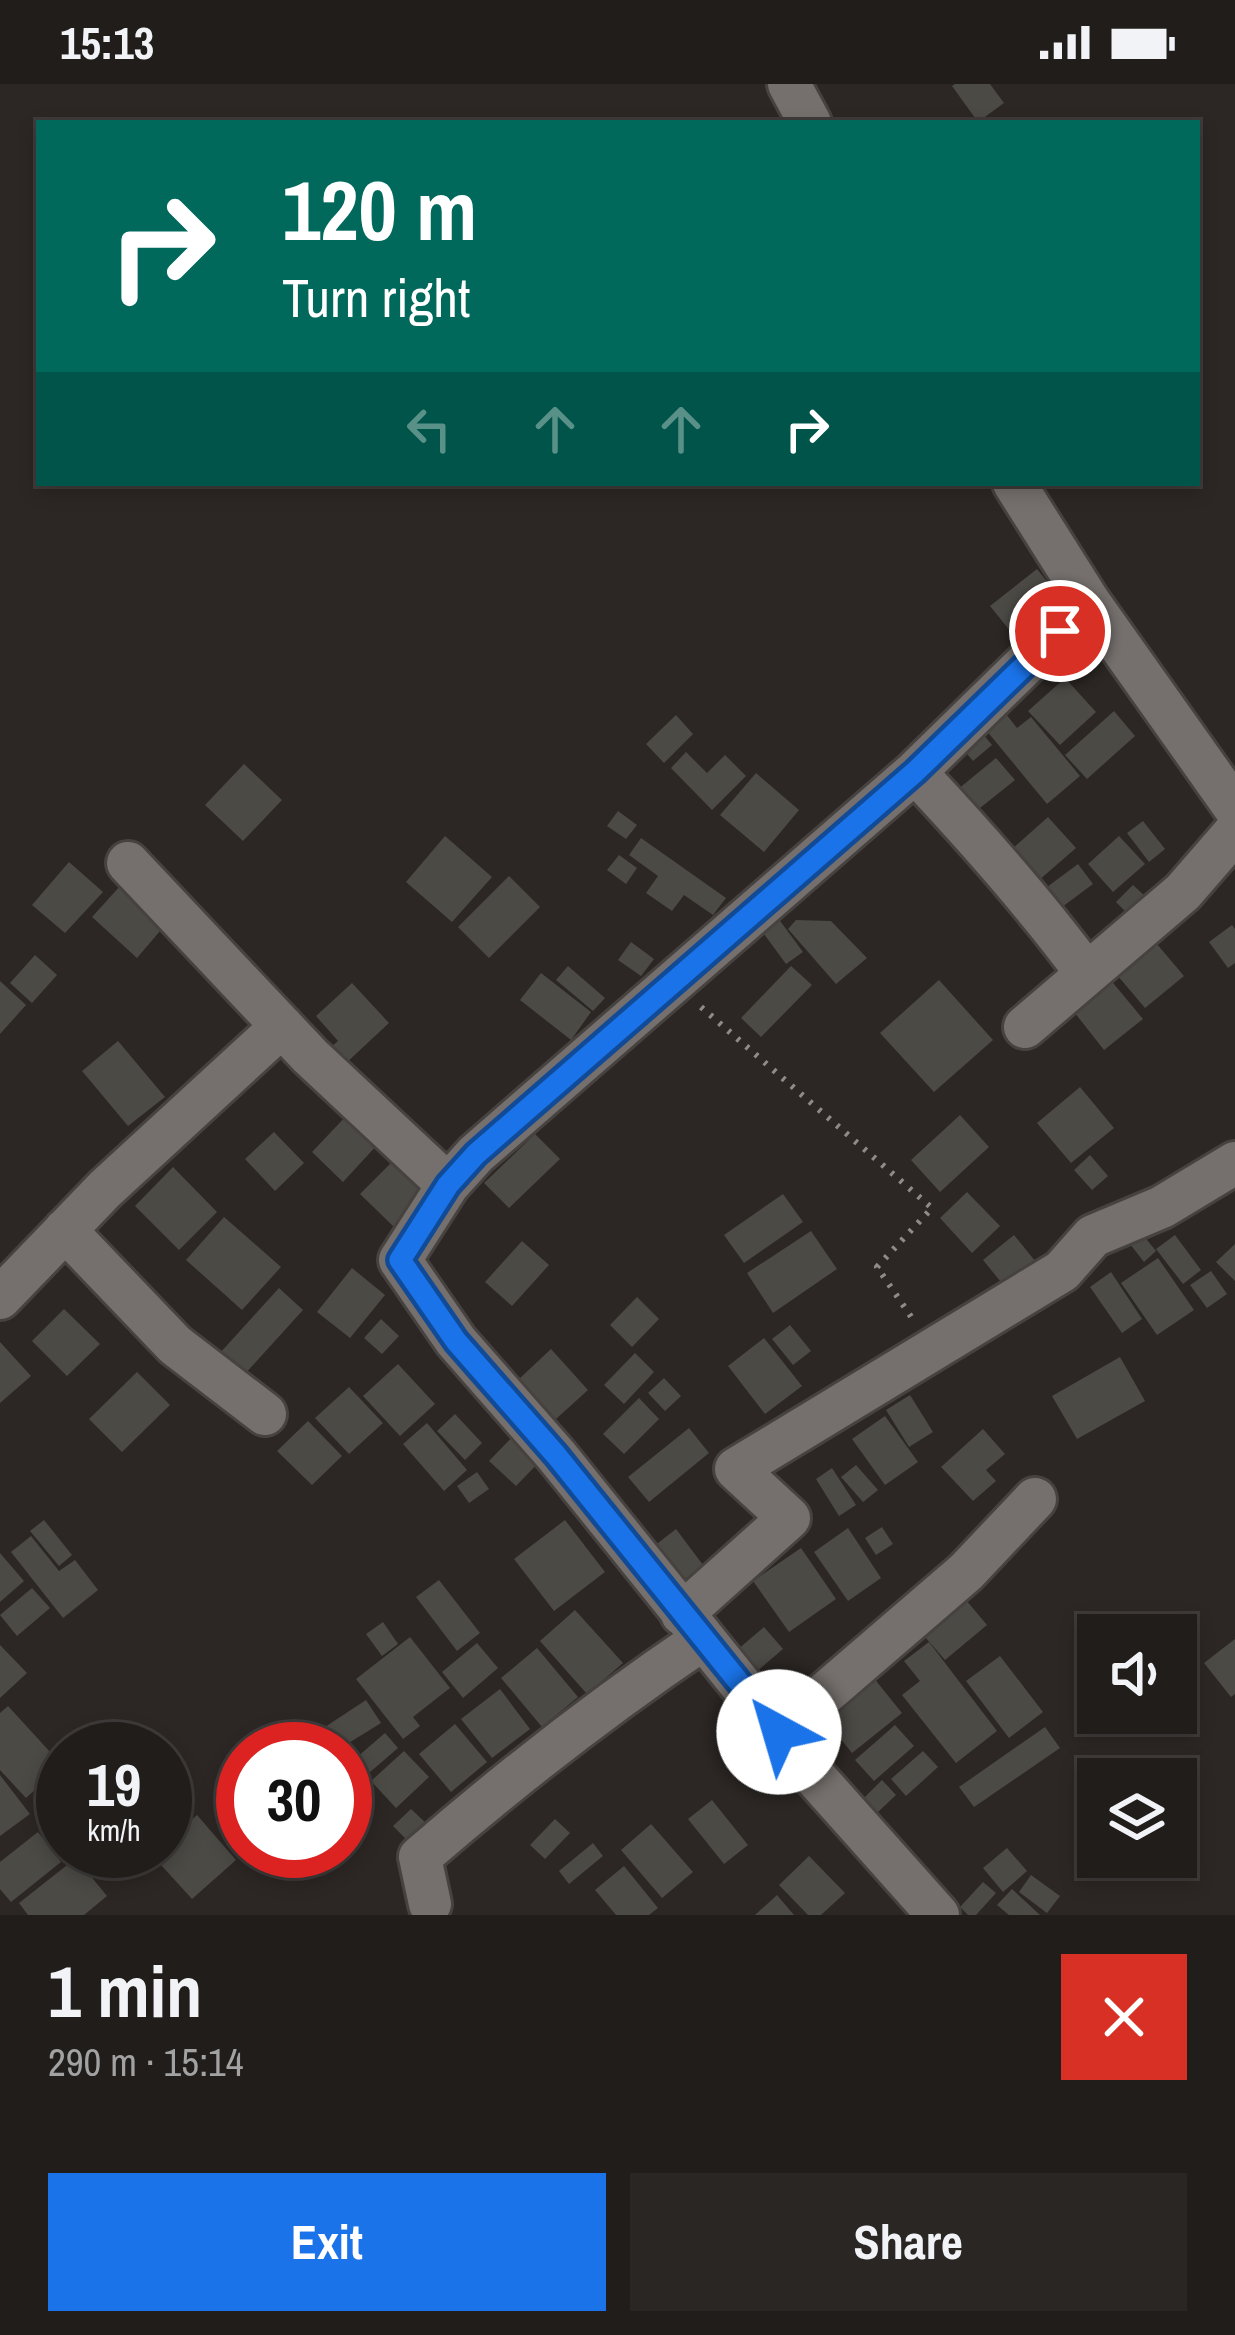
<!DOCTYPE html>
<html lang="en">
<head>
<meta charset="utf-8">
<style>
	:root { --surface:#211d1b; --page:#292624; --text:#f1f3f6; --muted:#a2a2a3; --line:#3e3b3a; --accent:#1a73e8 }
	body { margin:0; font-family:"Archivo Narrow",sans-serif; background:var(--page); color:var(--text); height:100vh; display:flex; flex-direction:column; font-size:45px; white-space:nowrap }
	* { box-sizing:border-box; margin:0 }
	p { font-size:39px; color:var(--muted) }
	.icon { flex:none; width:66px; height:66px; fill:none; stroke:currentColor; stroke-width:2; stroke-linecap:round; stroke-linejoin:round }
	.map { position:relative; height:1831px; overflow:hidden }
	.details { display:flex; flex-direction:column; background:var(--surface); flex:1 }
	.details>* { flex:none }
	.top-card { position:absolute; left:36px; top:36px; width:1164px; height:366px; border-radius:0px; box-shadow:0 6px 18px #0003,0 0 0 3px var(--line); background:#00695c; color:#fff; overflow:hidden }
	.fabs { position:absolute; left:1077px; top:1530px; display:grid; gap:24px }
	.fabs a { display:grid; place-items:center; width:120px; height:120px; border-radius:0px; background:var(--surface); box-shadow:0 6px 18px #0003,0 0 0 3px var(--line); font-size:60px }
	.speed { position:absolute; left:36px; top:1638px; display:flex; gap:24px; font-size:60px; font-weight:700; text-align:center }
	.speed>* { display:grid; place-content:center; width:156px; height:156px; border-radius:50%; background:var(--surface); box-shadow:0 6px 18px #0003,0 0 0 3px var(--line); line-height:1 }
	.speed small { font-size:30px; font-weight:400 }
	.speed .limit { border:18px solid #d22; background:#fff; color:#111 }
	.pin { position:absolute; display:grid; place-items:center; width:102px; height:102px; color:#fff; margin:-51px; border:6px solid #fff; border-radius:50%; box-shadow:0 3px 12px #0007 }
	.me { position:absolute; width:132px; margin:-66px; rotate:321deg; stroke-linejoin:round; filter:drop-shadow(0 0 9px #0008) }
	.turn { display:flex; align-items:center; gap:42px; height:252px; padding:0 48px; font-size:54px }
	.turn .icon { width:156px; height:156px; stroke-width:2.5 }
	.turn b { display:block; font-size:84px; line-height:102px }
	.lanes { display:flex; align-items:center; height:114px; padding:0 48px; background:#0003; justify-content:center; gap:60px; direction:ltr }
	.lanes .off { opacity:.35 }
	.round { display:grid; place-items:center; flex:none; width:126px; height:126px; border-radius:0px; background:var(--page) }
	.headline { display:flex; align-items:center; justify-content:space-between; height:204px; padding:0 48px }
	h1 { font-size:72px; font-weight:700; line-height:90px }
	.primary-button { display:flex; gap:24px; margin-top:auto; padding:24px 48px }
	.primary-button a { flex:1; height:138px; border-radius:0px; background:var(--accent); color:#fff; font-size:48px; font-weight:700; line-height:138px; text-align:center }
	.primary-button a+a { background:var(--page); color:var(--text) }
	.status { display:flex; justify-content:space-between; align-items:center; height:84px; padding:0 60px; background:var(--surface); direction:ltr }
	.status svg { height:33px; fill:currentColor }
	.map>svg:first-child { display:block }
	.building { fill:#4c4a45 }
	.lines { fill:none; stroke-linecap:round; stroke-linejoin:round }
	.minor-casing { stroke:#464240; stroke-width:48 }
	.path { stroke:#8f8b88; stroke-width:6; stroke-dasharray:3 9; stroke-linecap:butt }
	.minor { stroke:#75706d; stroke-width:42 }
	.route-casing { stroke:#114b97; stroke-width:30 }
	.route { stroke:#1a73e8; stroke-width:21 }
</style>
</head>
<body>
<div class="status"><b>15:13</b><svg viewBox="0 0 49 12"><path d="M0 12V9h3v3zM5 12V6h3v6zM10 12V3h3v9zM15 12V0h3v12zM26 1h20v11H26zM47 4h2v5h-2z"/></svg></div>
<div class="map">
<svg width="1235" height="1831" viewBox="0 0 1235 1831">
	<rect width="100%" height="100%" fill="#2c2724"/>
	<path class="building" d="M 955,0 L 990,0 L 1004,19 L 978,38 L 952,2 Z
		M 1037,485 L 1066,521 L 1019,558 L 990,522 Z
		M 1065,594 L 1096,628 L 1060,661 L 1028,627 Z
		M 1114,627 L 1135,652 L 1087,695 L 1065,671 Z
		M 1006,630 L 1017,644 L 1031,633 L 1080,692 L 1047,720 L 986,646 Z
		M 676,631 L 693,650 L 664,679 L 646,660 Z
		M 977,643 L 992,661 L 973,677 L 958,659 Z
		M 686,668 L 707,689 L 725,671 L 746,692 L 712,726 L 671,684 Z
		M 996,674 L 1015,696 L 975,728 L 957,706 Z
		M 244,680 L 282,716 L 243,757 L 205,721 Z
		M 756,689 L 799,726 L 764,768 L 720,731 Z
		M 618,727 L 637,741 L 626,755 L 607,742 Z
		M 1048,733 L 1076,764 L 1038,797 L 1011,766 Z
		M 1143,737 L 1165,765 L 1149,778 L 1127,749 Z
		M 445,752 L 492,793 L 452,838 L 406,798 Z
		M 1119,752 L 1145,780 L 1113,808 L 1088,780 Z
		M 641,754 L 726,814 L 713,831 L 684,811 L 672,827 L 646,809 L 658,792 L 629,771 Z
		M 619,771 L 637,784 L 626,800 L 607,786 Z
		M 69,778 L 103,808 L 65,849 L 32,821 Z
		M 1078,780 L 1093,800 L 1058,826 L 1043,806 Z
		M 509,792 L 540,823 L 489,874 L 458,843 Z
		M 121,801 L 166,840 L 137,874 L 92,833 Z
		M 1133,801 L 1148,815 L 1131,833 L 1116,818 Z
		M 778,834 L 803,868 L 786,880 L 761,846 Z
		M 796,836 L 831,837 L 867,874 L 836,900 L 788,845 Z
		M 1232,841 L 1235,845 L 1235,879 L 1228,884 L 1209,858 Z
		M 1151,853 L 1184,892 L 1145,924 L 1112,885 Z
		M 631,858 L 654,875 L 641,892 L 618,876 Z
		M 35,871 L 57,891 L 32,919 L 10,899 Z
		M 568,882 L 605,914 L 593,927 L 556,896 Z
		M 791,882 L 812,901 L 761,953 L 741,934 Z
		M 1104,888 L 1143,935 L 1104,966 L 1067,919 Z
		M 541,889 L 591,928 L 571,956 L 520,916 Z
		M 939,896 L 993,956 L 934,1008 L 880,949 Z
		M 0,897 L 26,921 L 0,950 Z
		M 352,899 L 389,939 L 345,980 L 330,964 L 338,957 L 316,932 Z
		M 118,957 L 165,1013 L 128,1042 L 82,987 Z
		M 1080,1003 L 1114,1044 L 1071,1079 L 1037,1039 Z
		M 348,1030 L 379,1059 L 343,1098 L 312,1068 Z
		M 960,1031 L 989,1063 L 940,1108 L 911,1076 Z
		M 274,1048 L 304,1079 L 275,1107 L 245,1075 Z
		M 535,1050 L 560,1075 L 509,1124 L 484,1099 Z
		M 1090,1071 L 1108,1092 L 1092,1106 L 1074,1086 Z
		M 397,1073 L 431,1107 L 394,1143 L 360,1110 Z
		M 173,1083 L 217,1128 L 179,1166 L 135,1122 Z
		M 967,1108 L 1000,1142 L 972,1169 L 940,1134 Z
		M 783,1110 L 803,1138 L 744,1179 L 724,1151 Z
		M 224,1133 L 281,1183 L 242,1226 L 186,1176 Z
		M 811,1147 L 837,1185 L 773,1229 L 747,1189 Z
		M 1014,1151 L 1036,1178 L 1005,1203 L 983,1176 Z
		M 1143,1151 L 1156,1167 L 1144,1178 L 1130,1160 Z
		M 1175,1151 L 1201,1186 L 1183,1200 L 1156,1165 Z
		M 522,1157 L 549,1181 L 512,1222 L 485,1198 Z
		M 1235,1160 L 1235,1197 L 1216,1178 Z
		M 1158,1174 L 1194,1226 L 1157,1251 L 1121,1199 Z
		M 352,1184 L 385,1211 L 350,1254 L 317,1228 Z
		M 1211,1187 L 1227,1210 L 1207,1224 L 1190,1201 Z
		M 1111,1188 L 1142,1235 L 1122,1249 L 1090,1203 Z
		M 279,1204 L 303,1226 L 244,1291 L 220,1269 Z
		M 637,1213 L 659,1235 L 632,1263 L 610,1241 Z
		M 64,1225 L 100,1260 L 67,1292 L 32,1257 Z
		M 381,1235 L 399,1252 L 382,1270 L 364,1254 Z
		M 790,1241 L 811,1267 L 793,1281 L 772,1255 Z
		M 764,1254 L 802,1302 L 765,1330 L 728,1282 Z
		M 0,1258 L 31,1292 L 0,1319 Z
		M 551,1265 L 588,1306 L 556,1335 L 519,1295 Z
		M 635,1269 L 654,1288 L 624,1320 L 604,1301 Z
		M 1120,1273 L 1145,1317 L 1077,1355 L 1052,1312 Z
		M 398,1280 L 435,1320 L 400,1352 L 363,1312 Z
		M 137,1288 L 170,1321 L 122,1368 L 89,1335 Z
		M 664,1294 L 681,1312 L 665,1327 L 648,1309 Z
		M 349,1303 L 383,1339 L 349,1370 L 315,1334 Z
		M 910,1311 L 933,1348 L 909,1363 L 886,1326 Z
		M 639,1314 L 659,1335 L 624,1370 L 603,1350 Z
		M 455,1330 L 482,1359 L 465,1376 L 437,1347 Z
		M 885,1332 L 918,1378 L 885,1401 L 852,1355 Z
		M 308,1337 L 342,1372 L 312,1401 L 277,1367 Z
		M 427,1339 L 467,1386 L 444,1407 L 403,1360 Z
		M 521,1344 L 547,1370 L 516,1402 L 489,1377 Z
		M 689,1344 L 709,1369 L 649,1418 L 628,1393 Z
		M 983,1345 L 1005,1370 L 986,1386 L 996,1397 L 973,1417 L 941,1383 Z
		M 856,1381 L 878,1406 L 863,1418 L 841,1393 Z
		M 832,1384 L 856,1421 L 839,1432 L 816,1395 Z
		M 477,1388 L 489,1405 L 469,1419 L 457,1402 Z
		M 44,1436 L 72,1471 L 59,1482 L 30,1447 Z
		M 565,1436 L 605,1488 L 554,1527 L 514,1475 Z
		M 882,1443 L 893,1460 L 876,1471 L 865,1454 Z
		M 848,1444 L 881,1494 L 848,1517 L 814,1468 Z
		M 676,1445 L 703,1481 L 676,1502 L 649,1466 Z
		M 31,1452 L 59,1487 L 75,1476 L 98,1506 L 63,1534 L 11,1468 Z
		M 801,1464 L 836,1515 L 789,1548 L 753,1497 Z
		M 0,1469 L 24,1497 L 0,1518 Z
		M 439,1496 L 480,1549 L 457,1567 L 416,1513 Z
		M 32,1504 L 50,1524 L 17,1552 L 0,1531 Z
		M 961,1510 L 987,1541 L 945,1576 L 919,1546 Z
		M 575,1526 L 623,1579 L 587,1610 L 540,1557 Z
		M 383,1538 L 398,1560 L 382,1572 L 366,1550 Z
		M 764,1543 L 783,1565 L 756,1588 L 737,1566 Z
		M 410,1553 L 450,1604 L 413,1633 L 420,1642 L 403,1655 L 356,1595 Z
		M 1235,1555 L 1235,1610 L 1231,1613 L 1204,1579 Z
		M 929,1558 L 997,1647 L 956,1679 L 902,1611 L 920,1597 L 904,1577 Z
		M 477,1559 L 498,1584 L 463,1614 L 442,1588 Z
		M 0,1561 L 27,1589 L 0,1614 Z
		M 537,1564 L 578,1613 L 542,1643 L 501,1594 Z
		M 1000,1572 L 1043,1628 L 1009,1654 L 966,1597 Z
		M 873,1593 L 902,1629 L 852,1669 L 823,1633 Z
		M 500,1605 L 530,1645 L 492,1674 L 461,1635 Z
		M 366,1616 L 381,1639 L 339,1665 L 325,1643 Z
		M 8,1622 L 62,1681 L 26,1714 L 0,1686 L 0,1629 Z
		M 455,1640 L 487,1678 L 451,1708 L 419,1670 Z
		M 895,1641 L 914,1662 L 874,1697 L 855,1676 Z
		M 1045,1643 L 1060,1664 L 974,1723 L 959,1703 Z
		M 385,1649 L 398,1664 L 362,1695 L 349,1680 Z
		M 404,1667 L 429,1693 L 396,1724 L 371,1697 Z
		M 923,1667 L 938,1683 L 906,1712 L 891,1695 Z
		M 165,1688 L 186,1713 L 165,1731 Z
		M 0,1691 L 30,1730 L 0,1752 Z
		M 882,1696 L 896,1711 L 878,1728 L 864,1714 Z
		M 712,1716 L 748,1761 L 724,1780 L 688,1735 Z
		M 411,1725 L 428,1741 L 410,1759 L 393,1742 Z
		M 197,1731 L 236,1776 L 192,1815 L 152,1771 L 156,1767 L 165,1767 L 165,1759 Z
		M 555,1735 L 570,1749 L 545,1775 L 530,1761 Z
		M 651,1740 L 693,1788 L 662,1814 L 621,1766 Z
		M 38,1748 L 61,1778 L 11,1818 L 0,1805 L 0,1778 Z
		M 593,1759 L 603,1772 L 569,1800 L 559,1787 Z
		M 1007,1764 L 1027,1787 L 1003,1808 L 983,1784 Z
		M 809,1772 L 845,1809 L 821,1831 L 808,1831 L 779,1801 Z
		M 76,1774 L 107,1812 L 84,1831 L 28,1831 L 19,1819 Z
		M 624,1782 L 658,1824 L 649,1831 L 616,1831 L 595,1806 Z
		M 1031,1791 L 1060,1812 L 1047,1829 L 1019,1808 Z
		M 983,1798 L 996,1809 L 976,1831 L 968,1831 L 960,1823 Z
		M 1012,1805 L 1040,1831 L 1009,1831 L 997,1821 Z
		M 777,1811 L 794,1831 L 755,1831 Z"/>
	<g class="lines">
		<defs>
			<path id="minor" d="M 789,0 L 810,39
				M 1014,399 L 1089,518 L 1235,724
				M 915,688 C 976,753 1034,818 1087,890
				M 128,779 L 310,972 L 448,1101
				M 1025,943 L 1183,808 L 1235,748
				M 65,1146 L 175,1261 L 265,1330
				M 0,1214 L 105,1105 L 282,942
				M 682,1530 L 789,1434 L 736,1385 L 1062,1187 L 1093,1152 L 1162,1123 L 1235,1079
				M 779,1649 L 966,1488 L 1035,1415
				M 430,1820 L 420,1773 C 510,1695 605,1621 703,1555
				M 938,1831 L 815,1693 L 556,1371 L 456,1257 L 400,1176 L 448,1101 L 476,1070 L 915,688 L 1089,518"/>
		</defs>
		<use href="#minor" class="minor-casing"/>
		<path class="path" d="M 701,923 L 932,1124 L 877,1183 L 912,1234"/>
		<use href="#minor" class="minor"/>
	</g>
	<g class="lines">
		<defs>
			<path id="route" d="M 779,1648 L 556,1371 L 456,1257 L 400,1176 L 448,1101 L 476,1070 L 915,688 L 1060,547"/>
		</defs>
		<use href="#route" class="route-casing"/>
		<use href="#route" class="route"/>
	</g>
</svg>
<div class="fabs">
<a><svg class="icon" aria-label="sound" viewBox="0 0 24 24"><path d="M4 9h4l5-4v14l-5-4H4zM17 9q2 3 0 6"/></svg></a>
<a><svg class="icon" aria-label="layers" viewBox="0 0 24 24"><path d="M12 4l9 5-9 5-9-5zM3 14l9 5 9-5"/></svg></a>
</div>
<div class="speed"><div>19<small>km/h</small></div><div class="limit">30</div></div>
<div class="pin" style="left:1060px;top:547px;background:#d93025"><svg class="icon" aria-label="arrive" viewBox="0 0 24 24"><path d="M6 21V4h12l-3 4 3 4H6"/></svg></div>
<svg class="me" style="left:779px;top:1648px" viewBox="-20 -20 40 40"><circle r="19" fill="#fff"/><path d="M0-13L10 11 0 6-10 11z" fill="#1a73e8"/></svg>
<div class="top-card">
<div class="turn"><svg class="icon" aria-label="right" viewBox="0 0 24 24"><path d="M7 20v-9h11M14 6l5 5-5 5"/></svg><div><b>120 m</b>Turn right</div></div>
<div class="lanes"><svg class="icon off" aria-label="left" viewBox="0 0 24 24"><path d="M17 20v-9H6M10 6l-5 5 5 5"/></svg><svg class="icon off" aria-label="ahead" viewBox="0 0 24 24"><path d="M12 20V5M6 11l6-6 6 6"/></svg><svg class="icon off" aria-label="ahead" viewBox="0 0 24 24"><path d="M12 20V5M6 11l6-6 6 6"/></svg><svg class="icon" aria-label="right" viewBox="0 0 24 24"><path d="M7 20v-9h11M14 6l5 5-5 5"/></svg></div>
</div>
</div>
<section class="details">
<div class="headline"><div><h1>1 min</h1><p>290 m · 15:14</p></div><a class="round" style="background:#d93025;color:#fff"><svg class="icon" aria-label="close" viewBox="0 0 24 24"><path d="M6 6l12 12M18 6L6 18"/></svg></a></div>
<div class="primary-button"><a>Exit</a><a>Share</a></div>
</section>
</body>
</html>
